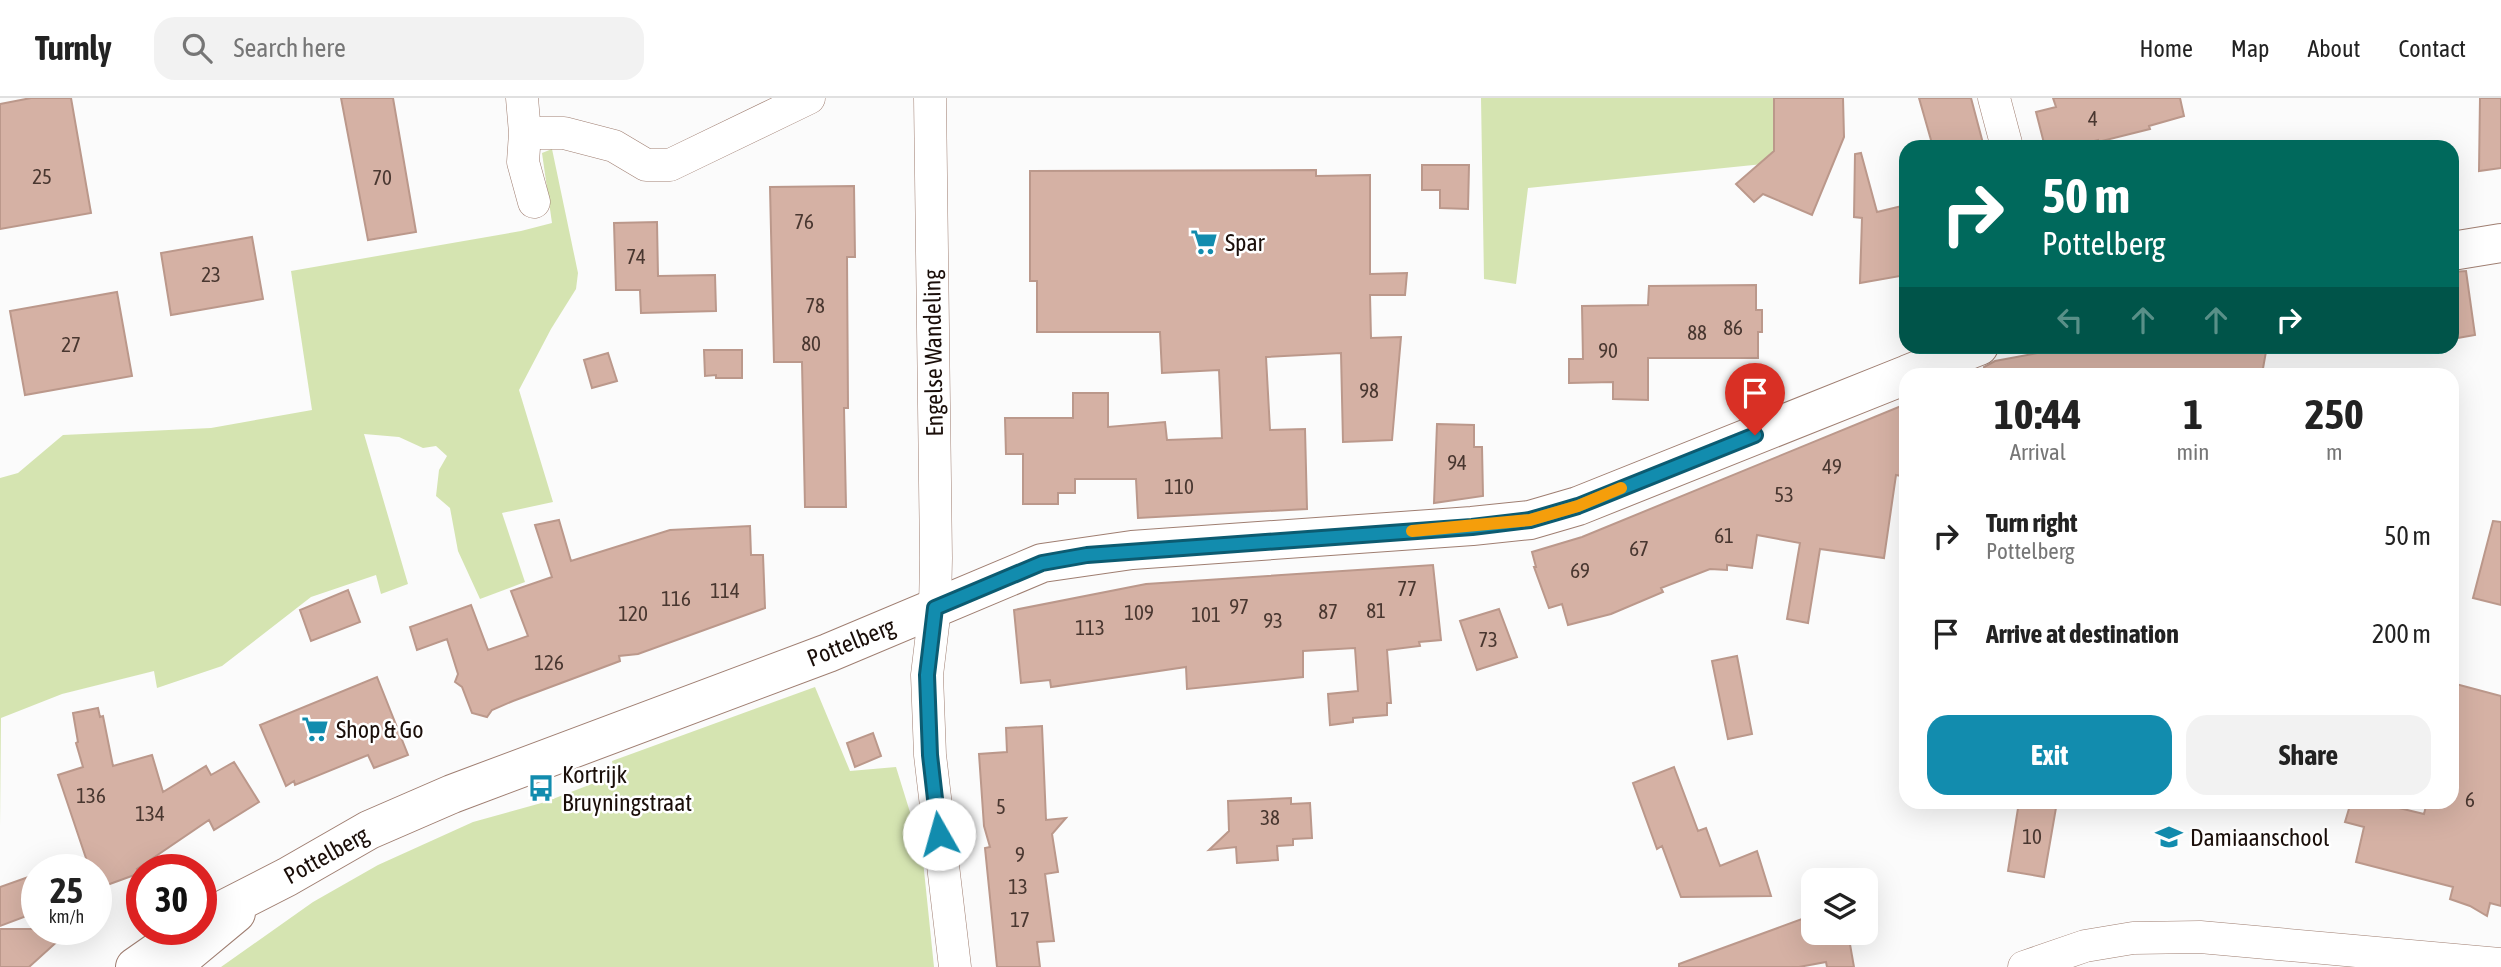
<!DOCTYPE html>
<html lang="en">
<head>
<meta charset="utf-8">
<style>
	:root { --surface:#fff; --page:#f2f2f2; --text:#222; --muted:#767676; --line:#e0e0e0; --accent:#128cae }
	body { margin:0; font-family:"Asap Condensed",sans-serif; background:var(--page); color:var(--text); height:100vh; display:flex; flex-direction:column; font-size:26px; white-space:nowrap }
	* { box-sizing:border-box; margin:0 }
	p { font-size:23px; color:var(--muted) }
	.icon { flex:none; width:38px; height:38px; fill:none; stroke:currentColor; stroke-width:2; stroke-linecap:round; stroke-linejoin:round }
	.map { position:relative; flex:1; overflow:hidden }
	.details { position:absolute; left:1899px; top:270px; width:560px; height:441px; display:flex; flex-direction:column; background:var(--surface); border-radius:21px; box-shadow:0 7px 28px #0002 }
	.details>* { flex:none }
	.top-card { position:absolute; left:1899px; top:42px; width:560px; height:214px; border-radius:21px; box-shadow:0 7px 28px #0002; background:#00695c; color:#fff; overflow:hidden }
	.tools { position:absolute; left:1801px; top:770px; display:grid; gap:14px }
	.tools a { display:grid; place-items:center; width:77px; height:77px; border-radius:14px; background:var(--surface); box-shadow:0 7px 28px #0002; font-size:35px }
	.speed { position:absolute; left:21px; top:756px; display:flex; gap:14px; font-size:35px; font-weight:700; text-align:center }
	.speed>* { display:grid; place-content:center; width:91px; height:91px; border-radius:50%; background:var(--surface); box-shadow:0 7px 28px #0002; line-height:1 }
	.speed small { font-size:18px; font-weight:400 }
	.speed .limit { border:10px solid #d22; background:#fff; color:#111 }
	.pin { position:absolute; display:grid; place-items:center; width:60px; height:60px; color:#fff; margin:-72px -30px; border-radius:50% 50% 50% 0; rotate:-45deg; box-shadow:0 0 7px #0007 }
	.pin .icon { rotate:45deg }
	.me { position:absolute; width:77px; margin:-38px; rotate:353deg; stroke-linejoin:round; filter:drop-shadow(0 0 5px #0008) }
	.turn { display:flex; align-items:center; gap:24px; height:147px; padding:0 28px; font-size:32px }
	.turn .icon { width:91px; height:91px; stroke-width:2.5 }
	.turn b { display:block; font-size:49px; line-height:60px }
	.lanes { display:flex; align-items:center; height:66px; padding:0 28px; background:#0003; justify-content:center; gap:35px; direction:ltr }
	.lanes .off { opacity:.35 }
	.eta { display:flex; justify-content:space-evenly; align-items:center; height:119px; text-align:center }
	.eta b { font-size:42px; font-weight:700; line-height:49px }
	.action { display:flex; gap:14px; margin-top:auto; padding:14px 28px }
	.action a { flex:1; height:80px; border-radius:21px; background:var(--accent); color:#fff; font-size:28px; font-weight:700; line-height:80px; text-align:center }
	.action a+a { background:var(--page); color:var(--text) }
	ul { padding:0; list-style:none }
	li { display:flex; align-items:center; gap:21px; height:98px; padding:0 28px }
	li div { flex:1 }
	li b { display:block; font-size:26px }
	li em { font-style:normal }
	header { display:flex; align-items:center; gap:42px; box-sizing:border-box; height:98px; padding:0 35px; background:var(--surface); border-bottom:2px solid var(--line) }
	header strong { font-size:33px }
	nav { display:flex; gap:38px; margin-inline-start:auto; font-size:24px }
	.search { width:490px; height:63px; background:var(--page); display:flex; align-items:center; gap:18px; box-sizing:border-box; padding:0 24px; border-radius:21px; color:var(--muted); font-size:26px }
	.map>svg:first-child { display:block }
	.green { fill:#d5e4b1 }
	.building { fill:#d5b1a4; stroke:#bb988b; stroke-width:2 }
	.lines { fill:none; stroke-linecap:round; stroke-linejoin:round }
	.minor-casing { stroke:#9f7e71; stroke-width:33 }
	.major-casing { stroke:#9f7e71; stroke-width:40 }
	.minor { stroke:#fff; stroke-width:32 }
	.major { stroke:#fff; stroke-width:38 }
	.route-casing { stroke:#0c5b71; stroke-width:18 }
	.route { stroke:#128cae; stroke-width:12 }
	.slow { stroke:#f59e0b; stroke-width:12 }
	.labels { text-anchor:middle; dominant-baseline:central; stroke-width:5; stroke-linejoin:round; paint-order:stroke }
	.number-label { font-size:21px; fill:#493730 }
	.poi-label { font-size:24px; fill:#1a0e09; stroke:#fff; text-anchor:start }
	.street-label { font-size:24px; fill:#1a0e09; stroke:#fff }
</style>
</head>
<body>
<header>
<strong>Turnly</strong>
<div class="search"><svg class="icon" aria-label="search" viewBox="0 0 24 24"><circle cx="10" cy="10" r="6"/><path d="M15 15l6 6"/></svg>Search here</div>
<nav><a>Home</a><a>Map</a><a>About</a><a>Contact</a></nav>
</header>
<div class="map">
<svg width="2501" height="869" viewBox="0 0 2501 869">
	<rect width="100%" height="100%" fill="#fbfbfb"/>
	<path class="green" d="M 1481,0 L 1774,0 L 1773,65 L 1528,90 L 1516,186 L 1484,181 Z
		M 552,51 L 578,175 L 576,191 L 551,231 L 519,292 L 553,404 L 502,415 L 525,484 L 480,501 L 458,453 L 450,410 L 436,398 L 439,372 L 447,358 L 436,348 L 423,350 L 399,339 L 364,336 L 408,486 L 381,496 L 376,477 L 311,499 L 222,568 L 157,590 L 154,573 L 62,596 L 1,620 L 0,730 L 0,380 L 18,375 L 63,337 L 211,330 L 312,312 L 291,173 L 521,133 L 552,125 L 542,55 Z
		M 815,589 L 850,673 L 896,669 L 922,753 L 934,869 L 221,869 L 313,804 L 378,767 L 473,724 L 545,704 L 615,677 L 612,663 Z"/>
	<path class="building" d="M 31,0 L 71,0 L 91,115 L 0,131 L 0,6 Z
		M 341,0 L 393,0 L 416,134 L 368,142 Z
		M 1774,0 L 1843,0 L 1844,39 L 1812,117 L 1763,96 L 1754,104 L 1736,86 L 1774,53 Z
		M 1919,0 L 1971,0 L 1984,49 L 1933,49 Z
		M 2053,0 L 2180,0 L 2184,18 L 2149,28 L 2150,31 L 2098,44 L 2098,42 L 2070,49 L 2045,49 L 2036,14 L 2056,9 Z
		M 2480,0 L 2501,0 L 2501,70 L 2479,73 Z
		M 1861,55 L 1877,114 L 1906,107 L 1906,177 L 1860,185 L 1862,120 L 1854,119 L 1855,56 Z
		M 1422,67 L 1469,67 L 1468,111 L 1440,110 L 1440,92 L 1422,92 Z
		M 1316,72 L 1316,78 L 1370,77 L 1370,176 L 1407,175 L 1405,197 L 1370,197 L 1371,240 L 1401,239 L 1392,342 L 1343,344 L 1341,255 L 1266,259 L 1270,332 L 1305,331 L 1307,411 L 1138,420 L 1136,381 L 1075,381 L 1075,395 L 1058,395 L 1058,406 L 1023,406 L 1023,356 L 1006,356 L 1005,320 L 1073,320 L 1073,295 L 1108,295 L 1108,329 L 1165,324 L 1167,342 L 1222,340 L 1219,272 L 1162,275 L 1160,234 L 1037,234 L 1037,183 L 1030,183 L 1030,73 Z
		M 854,88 L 855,159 L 847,159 L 848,310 L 844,310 L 846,409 L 805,409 L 802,264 L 774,264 L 770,89 Z
		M 657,124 L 658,178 L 715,177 L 716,213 L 641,215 L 640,192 L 616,192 L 614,125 Z
		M 252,139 L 263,201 L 171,217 L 161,155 Z
		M 2466,173 L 2475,237 L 2452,241 L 2452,174 Z
		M 1756,187 L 1756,212 L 1762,212 L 1762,234 L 1758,234 L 1758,260 L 1648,260 L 1648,302 L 1613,301 L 1613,284 L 1569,285 L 1569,261 L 1583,261 L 1582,208 L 1648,207 L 1649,188 Z
		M 117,194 L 132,278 L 25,297 L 10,213 Z
		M 2075,248 L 2267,248 L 2262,276 L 1985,276 L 1984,269 L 1995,263 Z
		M 704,252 L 742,252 L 742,280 L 716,280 L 716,277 L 705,278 Z
		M 608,255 L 617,283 L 592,290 L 584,262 Z
		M 1906,306 L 1906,379 L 1896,377 L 1884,460 L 1820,451 L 1808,525 L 1787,521 L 1800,445 L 1757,437 L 1752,470 L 1727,467 L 1727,472 L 1710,471 L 1661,490 L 1663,494 L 1611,516 L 1568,527 L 1562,506 L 1549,510 L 1534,469 L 1536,469 L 1532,454 L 1582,439 Z
		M 1437,326 L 1474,327 L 1474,349 L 1482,349 L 1483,398 L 1434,405 Z
		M 559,422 L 571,463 L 670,432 L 750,428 L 751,457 L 763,457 L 765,510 L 638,556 L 619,558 L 620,563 L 513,603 L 492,612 L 487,619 L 472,615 L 462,589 L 455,584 L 458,576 L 447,541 L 417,552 L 410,529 L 471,507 L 488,552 L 528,538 L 511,493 L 552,479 L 535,427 Z
		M 2493,423 L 2501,424 L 2501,507 L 2473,500 Z
		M 1433,467 L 1441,542 L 1419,544 L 1420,548 L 1387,552 L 1391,605 L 1387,605 L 1387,617 L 1353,620 L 1353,624 L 1330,627 L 1328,596 L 1358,593 L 1355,550 L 1303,553 L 1303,579 L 1187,591 L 1186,569 L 1051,589 L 1050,582 L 1021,585 L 1014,512 L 1146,486 Z
		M 348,492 L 360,524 L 311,543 L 300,512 Z
		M 1499,511 L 1517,559 L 1477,572 L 1460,523 Z
		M 1737,558 L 1752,636 L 1728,641 L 1712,563 Z
		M 377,579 L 408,657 L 374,670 L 368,657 L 295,687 L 294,683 L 286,688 L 260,627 Z
		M 2452,585 L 2501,598 L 2501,808 L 2490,805 L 2487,818 L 2470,808 L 2450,801 L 2453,789 L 2356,764 L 2364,729 L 2345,724 L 2351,704 L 2374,704 L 2424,716 L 2427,704 L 2452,704 Z
		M 98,610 L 100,619 L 103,618 L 113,668 L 152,657 L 163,694 L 206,668 L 211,677 L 234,664 L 259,704 L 214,732 L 209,722 L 137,771 L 140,775 L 96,791 L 96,772 L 90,772 L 58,677 L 83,669 L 76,645 L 78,644 L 73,615 Z
		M 1042,628 L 1046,722 L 1066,720 L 1052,736 L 1058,774 L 1045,776 L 1054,843 L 1037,844 L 1040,869 L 997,869 L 985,750 L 990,749 L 984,728 L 979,656 L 1007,654 L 1006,630 Z
		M 873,635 L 881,658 L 855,669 L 847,645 Z
		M 1674,669 L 1698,733 L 1706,730 L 1720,768 L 1757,753 L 1771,798 L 1681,799 L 1662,748 L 1657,751 L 1633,685 Z
		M 1291,700 L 1291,706 L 1310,705 L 1312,740 L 1293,741 L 1293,747 L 1277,748 L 1278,762 L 1237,765 L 1236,749 L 1209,752 L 1229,733 L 1228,703 Z
		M 2019,704 L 2057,704 L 2044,779 L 2008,773 Z
		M 37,776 L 37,814 L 0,828 L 0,789 Z
		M 1813,817 L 1813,835 L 1848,835 L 1854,869 L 1827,869 L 1826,864 L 1799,869 L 1679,869 L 1679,866 Z
		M 0,831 L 71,831 L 29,869 L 0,869 Z"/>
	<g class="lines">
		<defs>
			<path id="minor" d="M 522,0 L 525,35 L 523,64 L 534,104
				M 930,0 L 936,460 L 935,510 L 927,577 L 930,657 L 955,869
				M 1994,0 L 2007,49
				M 525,35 L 564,35 L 614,48 L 646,67 L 670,67 L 809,0
				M 2024,869 L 2085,848 L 2133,840 L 2200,839 L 2501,866"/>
			<path id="major" d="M 2452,153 L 2501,145
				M 1908,276 L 1979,248
				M 201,823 L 287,779 L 369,732 L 452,696 L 828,555 L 1042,465 L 1132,452 L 1472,428 L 1530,422 L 1578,408 L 1906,277
				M 135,869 L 188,832
				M 171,869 L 236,815"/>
		</defs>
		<use href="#minor" class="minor-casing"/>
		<use href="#major" class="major-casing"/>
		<use href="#minor" class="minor"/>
		<use href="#major" class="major"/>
	</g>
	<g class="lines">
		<defs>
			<path id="route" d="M 939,736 L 930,657 L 927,577 L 935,510 L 1042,465 L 1087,457 L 1472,429 L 1530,422 L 1578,408 L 1755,337"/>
		</defs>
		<use href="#route" class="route-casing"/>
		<use href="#route" class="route"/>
		<path class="slow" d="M 1412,433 L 1530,422 L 1578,408 L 1621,390"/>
	</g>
	<defs>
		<symbol id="supermarket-bare" viewBox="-9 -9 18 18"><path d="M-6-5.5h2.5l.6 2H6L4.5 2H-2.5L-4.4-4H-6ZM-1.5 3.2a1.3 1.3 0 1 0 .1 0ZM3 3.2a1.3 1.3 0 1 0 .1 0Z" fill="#128cae" stroke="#fff" stroke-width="2.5" paint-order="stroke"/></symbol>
		<symbol id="bus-bare" viewBox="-9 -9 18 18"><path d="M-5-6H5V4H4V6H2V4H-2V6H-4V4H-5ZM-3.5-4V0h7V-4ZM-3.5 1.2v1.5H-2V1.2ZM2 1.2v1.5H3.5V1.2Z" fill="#128cae" stroke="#fff" stroke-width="2.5" paint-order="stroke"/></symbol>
		<symbol id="school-bare" viewBox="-9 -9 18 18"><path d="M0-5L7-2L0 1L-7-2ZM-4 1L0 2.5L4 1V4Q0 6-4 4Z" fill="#128cae" stroke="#fff" stroke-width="2.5" paint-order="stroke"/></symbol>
	</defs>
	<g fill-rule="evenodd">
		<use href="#supermarket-bare" x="1185" y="125" width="38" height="38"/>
		<use href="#supermarket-bare" x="296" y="612" width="38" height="38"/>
		<use href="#bus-bare" x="522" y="671" width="38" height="38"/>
		<use href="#school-bare" x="2150" y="720" width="38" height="38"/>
	</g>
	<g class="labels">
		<g class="number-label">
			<text x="2093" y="20">4</text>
			<text x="42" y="78">25</text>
			<text x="382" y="79">70</text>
			<text x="804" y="123">76</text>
			<text x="636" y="158">74</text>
			<text x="211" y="176">23</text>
			<text x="815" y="207">78</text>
			<text x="1733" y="229">86</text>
			<text x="1697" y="234">88</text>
			<text x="811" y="245">80</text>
			<text x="71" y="246">27</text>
			<text x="1608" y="252">90</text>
			<text x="1369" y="292">98</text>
			<text x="1457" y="364">94</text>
			<text x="1832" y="368">49</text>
			<text x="1179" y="388">110</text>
			<text x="1784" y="396">53</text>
			<text x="1724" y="437">61</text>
			<text x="1639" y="450">67</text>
			<text x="1580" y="472">69</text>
			<text x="1407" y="490">77</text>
			<text x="725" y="492">114</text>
			<text x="676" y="500">116</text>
			<text x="1239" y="508">97</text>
			<text x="1376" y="512">81</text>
			<text x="1328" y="513">87</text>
			<text x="1139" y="514">109</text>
			<text x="633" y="515">120</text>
			<text x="1206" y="516">101</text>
			<text x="1273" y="522">93</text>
			<text x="1090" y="529">113</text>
			<text x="1488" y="541">73</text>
			<text x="549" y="564">126</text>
			<text x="91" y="697">136</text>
			<text x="2470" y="701">6</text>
			<text x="1001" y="708">5</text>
			<text x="150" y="715">134</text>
			<text x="1270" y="719">38</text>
			<text x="2032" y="738">10</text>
			<text x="1020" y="756">9</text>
			<text x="1018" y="788">13</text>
			<text x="1020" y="821">17</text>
		</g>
		<g class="poi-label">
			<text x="1225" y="144">Spar</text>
			<text x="336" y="631">Shop &amp; Go</text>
			<text x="562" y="676">Kortrijk<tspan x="562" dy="28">Bruyningstraat</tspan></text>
			<text x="2190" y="739">Damiaanschool</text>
		</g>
		<g class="street-label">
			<text transform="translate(933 255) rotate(-91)">Engelse Wandeling</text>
			<text transform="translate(851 544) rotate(-22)">Pottelberg</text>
			<text transform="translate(326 757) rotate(-29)">Pottelberg</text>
		</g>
	</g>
</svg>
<div class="tools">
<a><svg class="icon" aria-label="layers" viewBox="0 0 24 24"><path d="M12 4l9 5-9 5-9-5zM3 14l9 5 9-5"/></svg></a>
</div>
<div class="speed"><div>25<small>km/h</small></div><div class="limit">30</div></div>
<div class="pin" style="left:1755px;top:337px;background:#d93025"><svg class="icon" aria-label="arrive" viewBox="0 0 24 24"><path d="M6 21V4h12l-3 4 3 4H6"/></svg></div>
<svg class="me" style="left:939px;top:736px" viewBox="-20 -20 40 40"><circle r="19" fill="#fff"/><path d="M0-13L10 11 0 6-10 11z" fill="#128cae"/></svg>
<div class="top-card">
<div class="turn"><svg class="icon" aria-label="right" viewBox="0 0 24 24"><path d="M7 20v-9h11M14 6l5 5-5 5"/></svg><div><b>50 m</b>Pottelberg</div></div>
<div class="lanes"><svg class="icon off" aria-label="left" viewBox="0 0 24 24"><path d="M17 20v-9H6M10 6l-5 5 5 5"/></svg><svg class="icon off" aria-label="ahead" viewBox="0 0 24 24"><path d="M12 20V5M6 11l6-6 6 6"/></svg><svg class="icon off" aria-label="ahead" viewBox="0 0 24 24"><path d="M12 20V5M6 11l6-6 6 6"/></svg><svg class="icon" aria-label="right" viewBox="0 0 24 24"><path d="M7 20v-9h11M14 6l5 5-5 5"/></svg></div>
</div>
<section class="details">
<div class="eta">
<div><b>10:44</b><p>Arrival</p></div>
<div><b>1</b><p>min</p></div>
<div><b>250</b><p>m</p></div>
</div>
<ul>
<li><svg class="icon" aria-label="right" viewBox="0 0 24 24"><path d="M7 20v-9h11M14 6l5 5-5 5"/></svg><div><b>Turn right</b><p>Pottelberg</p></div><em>50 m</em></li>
<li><svg class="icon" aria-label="arrive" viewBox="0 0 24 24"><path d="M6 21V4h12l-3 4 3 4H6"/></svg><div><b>Arrive at destination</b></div><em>200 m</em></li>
</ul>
<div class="action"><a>Exit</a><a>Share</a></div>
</section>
</div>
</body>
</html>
